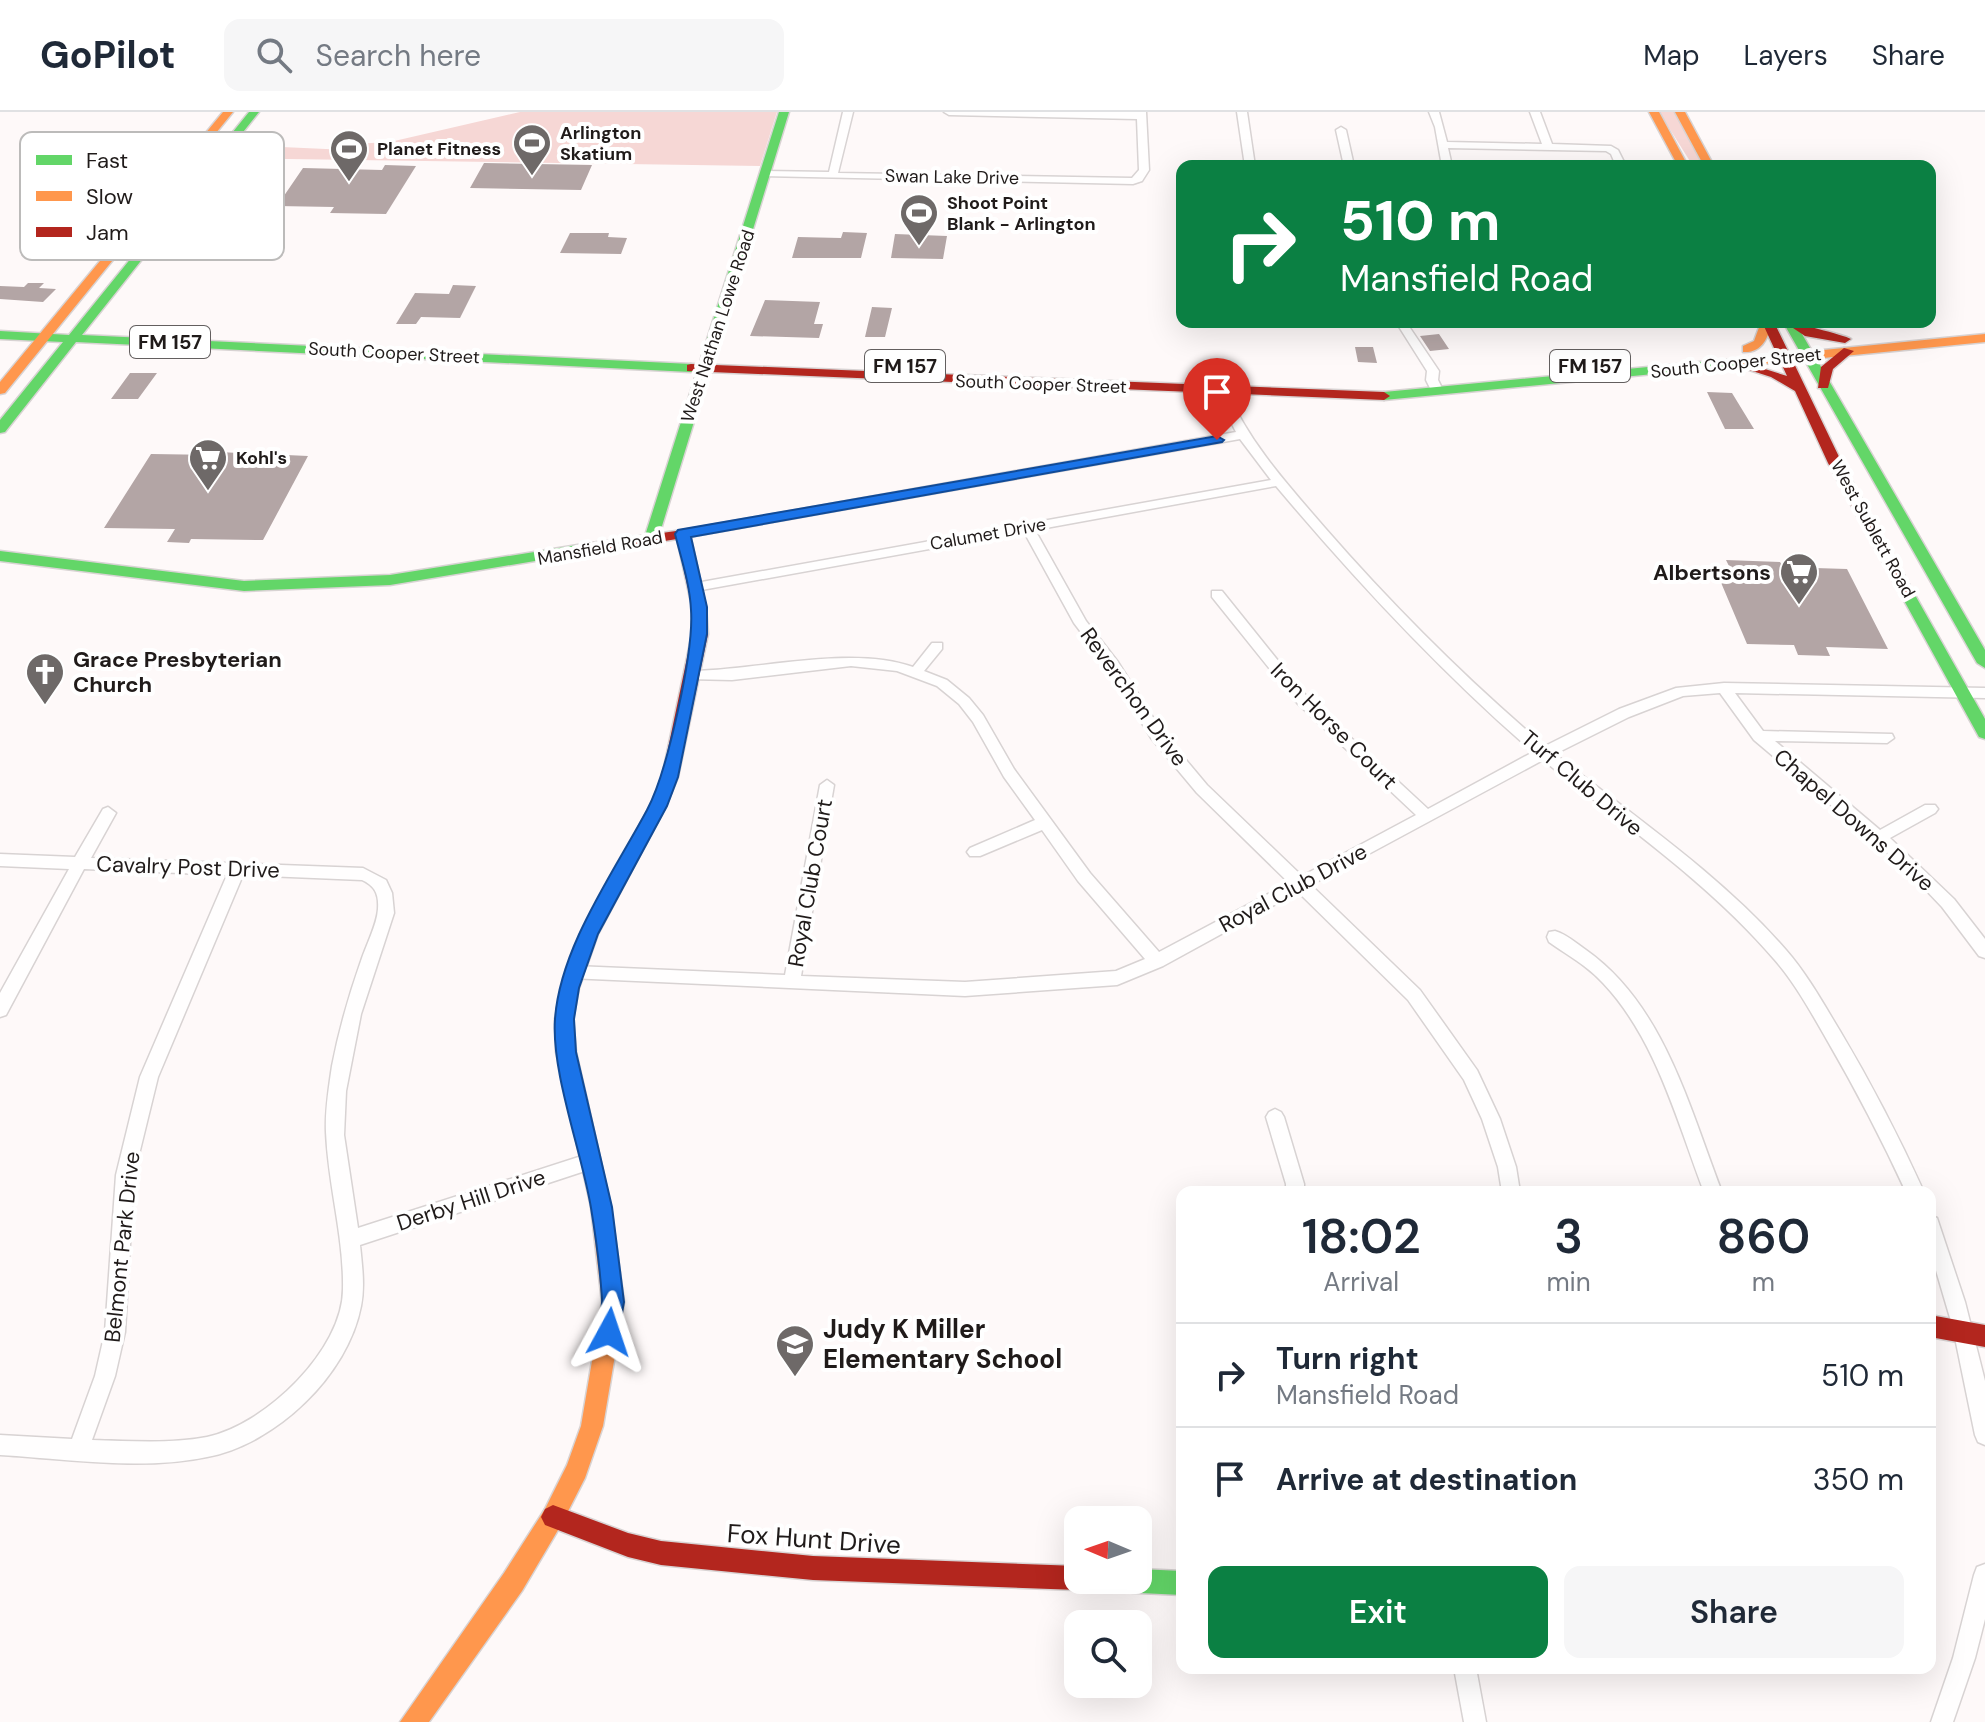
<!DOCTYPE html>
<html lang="en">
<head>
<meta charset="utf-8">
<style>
	:root { --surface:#fff; --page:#f6f6f7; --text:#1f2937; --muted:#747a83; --line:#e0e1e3; --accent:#0b8043 }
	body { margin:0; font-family:"DM Sans",sans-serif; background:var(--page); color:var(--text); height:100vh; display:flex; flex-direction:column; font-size:30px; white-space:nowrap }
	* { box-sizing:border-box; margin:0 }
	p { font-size:26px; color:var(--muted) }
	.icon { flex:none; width:44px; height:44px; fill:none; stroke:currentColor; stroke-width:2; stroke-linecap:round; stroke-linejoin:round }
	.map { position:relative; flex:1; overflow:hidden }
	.side { position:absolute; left:1176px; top:1074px; width:760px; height:488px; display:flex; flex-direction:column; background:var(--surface); border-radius:16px; box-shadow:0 8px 32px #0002 }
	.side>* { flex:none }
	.banner { position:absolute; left:1176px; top:48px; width:760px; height:168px; border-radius:16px; box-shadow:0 8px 32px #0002; background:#0b8043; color:#fff; overflow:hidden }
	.needle { width:52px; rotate:272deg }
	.fabs { position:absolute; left:1064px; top:1394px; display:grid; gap:16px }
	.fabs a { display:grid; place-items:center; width:88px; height:88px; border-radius:16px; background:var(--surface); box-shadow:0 8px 32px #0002; font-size:40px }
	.pin { position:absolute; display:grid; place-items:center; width:68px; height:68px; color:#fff; margin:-82px -34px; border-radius:50% 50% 50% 0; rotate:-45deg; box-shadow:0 0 8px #0007 }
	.pin .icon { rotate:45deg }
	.me { position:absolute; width:88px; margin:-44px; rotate:5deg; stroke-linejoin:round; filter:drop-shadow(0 0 6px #0008) }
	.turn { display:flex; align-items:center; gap:28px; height:168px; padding:0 32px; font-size:36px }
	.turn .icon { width:104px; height:104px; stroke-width:2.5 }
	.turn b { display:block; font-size:56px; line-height:68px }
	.eta { display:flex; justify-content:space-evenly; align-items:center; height:136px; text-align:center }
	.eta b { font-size:48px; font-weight:600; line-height:56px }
	.button { display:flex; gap:16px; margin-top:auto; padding:16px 32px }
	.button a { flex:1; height:92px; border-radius:16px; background:var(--accent); color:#fff; font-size:32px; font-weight:600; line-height:92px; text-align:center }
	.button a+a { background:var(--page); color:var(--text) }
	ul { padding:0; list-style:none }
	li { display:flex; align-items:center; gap:24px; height:104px; padding:0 32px; border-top:2px solid var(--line) }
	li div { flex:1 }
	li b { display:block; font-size:30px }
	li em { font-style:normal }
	header { display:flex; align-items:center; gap:48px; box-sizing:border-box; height:112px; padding:0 40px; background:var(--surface); border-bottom:2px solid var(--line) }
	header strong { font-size:38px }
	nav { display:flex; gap:44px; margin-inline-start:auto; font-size:28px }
	.search { width:560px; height:72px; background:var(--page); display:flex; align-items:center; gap:20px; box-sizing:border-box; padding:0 28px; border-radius:16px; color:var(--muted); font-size:30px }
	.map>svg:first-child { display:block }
	.green { fill:#f6d7d5 }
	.building { fill:#b3a5a5 }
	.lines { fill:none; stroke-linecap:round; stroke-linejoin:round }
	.street-casing { stroke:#d8d3d3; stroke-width:3 }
	.fast-casing { stroke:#d8d3d3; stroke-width:3 }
	.slow-casing { stroke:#d8d3d3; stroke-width:3 }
	.jam-casing { stroke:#d8d3d3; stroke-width:3 }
	.street { fill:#fffefe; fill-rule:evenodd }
	.fast { fill:#63d668; fill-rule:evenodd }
	.slow { fill:#ff974d; fill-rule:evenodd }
	.jam { fill:#b3261e; fill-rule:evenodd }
	.route { fill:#1a73e8; stroke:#114b97; stroke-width:2 }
	.labels { text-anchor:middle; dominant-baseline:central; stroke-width:8; stroke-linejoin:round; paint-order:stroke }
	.far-poi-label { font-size:18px; font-weight:bold; fill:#201b1a; stroke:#fff; text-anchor:start }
	.far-street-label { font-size:18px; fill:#201b1a; stroke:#fff }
	.shield { fill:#fff; stroke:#635f5f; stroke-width:2 }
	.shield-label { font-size:20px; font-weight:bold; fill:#201b1a }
	.poi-label { font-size:22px; font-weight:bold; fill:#201b1a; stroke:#fff; text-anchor:end }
	.street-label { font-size:22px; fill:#201b1a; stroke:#fff }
	.near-poi-label { font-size:26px; font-weight:bold; fill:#201b1a; stroke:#fff; text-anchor:start }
	.near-street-label { font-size:26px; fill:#201b1a; stroke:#fff }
	.key { fill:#fff; stroke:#bcbbba; stroke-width:2 }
	.key-label { font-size:22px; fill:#201b1a }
</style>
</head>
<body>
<header>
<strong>GoPilot</strong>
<div class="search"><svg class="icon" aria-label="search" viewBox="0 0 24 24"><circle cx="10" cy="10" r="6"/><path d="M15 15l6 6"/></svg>Search here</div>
<nav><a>Map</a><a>Layers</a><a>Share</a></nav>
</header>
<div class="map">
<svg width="1985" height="1610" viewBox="0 0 1985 1610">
	<rect width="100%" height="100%" fill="#fef9f9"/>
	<path class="green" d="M 520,0 L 777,0 L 760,54 L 226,46 L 239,33 L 348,38 L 353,32 L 390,30 Z
		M 1659,0 L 1674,0 L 1704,54 L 1693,54 Z"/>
	<path class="building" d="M 484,51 L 592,53 L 581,78 L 470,76 Z
		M 385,53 L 416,54 L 386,102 L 330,101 L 334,95 L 277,94 L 303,56 L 382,58 Z
		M 843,120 L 867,121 L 861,146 L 792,146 L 798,125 L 841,126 Z
		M 570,121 L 609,121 L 608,125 L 627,126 L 621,142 L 560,141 Z
		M 895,122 L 947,124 L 943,147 L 891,146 Z
		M 28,171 L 44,171 L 39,176 L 56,177 L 43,190 L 0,187 L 0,174 L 24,175 Z
		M 453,173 L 476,174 L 460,206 L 421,205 L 416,212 L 396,212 L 415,181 L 449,182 Z
		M 765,188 L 820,190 L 814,212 L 823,212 L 819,226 L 750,224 Z
		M 872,195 L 892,196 L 885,225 L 865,225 Z
		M 1439,222 L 1449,237 L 1430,239 L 1420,224 Z
		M 1355,235 L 1373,235 L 1377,251 L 1358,250 Z
		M 130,261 L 157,261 L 138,287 L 111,287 Z
		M 1707,280 L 1732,281 L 1754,317 L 1725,317 Z
		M 218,340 L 308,344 L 263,428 L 191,427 L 189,431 L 167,430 L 175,417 L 104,416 L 151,342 L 217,343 Z
		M 1726,448 L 1780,450 L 1783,455 L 1847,457 L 1888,537 L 1826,535 L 1830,544 L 1798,543 L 1794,533 L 1747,532 L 1714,454 L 1729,454 Z"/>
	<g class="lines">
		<defs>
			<path id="street" d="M 843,0 L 853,0 L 838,61 L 1132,66 L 1139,58 L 1137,7 L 949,3 L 944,0 L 1146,0 L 1149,58 L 1142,69 L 1133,72 L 762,64 L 760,62 L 765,59 L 829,60 Z
				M 1237,0 L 1247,0 L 1255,54 L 1245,54 Z
				M 1429,0 L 1439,0 L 1447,30 L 1542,32 L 1530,0 L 1540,0 L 1552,32 L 1611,34 L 1618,38 L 1626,54 L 1616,54 L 1611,42 L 1606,39 L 1448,36 L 1452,54 L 1442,54 L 1435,15 Z
				M 1341,15 L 1346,18 L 1354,54 L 1344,54 L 1336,18 Z
				M 1396,210 L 1406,210 L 1439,259 L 1438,268 L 1444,280 L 1442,282 L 1432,280 L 1426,268 L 1427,259 Z
				M 1221,276 L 1227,279 C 1250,332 1288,373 1325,416 C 1393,494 1466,567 1545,634 L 1619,597 L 1676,576 L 1724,571 L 1985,576 L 1985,586 L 1735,581 L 1763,619 L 1892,622 L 1894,626 L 1887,631 L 1775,629 L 1880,718 L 1925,693 L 1935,693 L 1938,697 L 1935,701 L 1890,726 L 1954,787 L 1985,827 L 1985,846 L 1979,844 L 1942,795 L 1903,754 L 1754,628 L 1720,581 L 1683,584 L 1629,605 L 1555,642 C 1633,704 1720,762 1786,838 C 1807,862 1823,891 1840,919 C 1871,971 1899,1025 1924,1080 L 1906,1080 C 1882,1028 1856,978 1827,928 C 1811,900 1795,871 1774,847 C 1708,770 1621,711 1543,648 L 1311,773 L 1420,878 L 1477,958 L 1500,1007 L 1516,1055 L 1520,1080 L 1502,1080 L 1498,1055 L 1482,1007 L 1464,968 L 1408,888 L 1298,780 L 1163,854 L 1117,873 L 965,884 L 569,866 L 567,861 L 569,856 L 575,854 L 785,863 L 820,673 L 827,668 L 834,673 L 801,864 L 965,870 L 1116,859 L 1145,847 L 1078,769 L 1042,718 L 980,744 L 970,744 L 967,740 L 970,736 L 1035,708 L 1004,665 L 973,610 L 959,592 L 937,574 L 897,559 L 851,554 L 732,568 L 687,567 L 685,564 L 687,561 L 692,559 C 758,558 852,533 913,555 L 932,531 L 942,531 L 942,537 L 924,559 L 947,568 L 969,586 L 983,603 L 1014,657 L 1090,761 L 1159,840 L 1289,771 L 1197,681 L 1151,626 L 1108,556 L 1074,511 L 1024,420 L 696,479 L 689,475 L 696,471 L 1271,368 L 1240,327 L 683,426 L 677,422 L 683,418 L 1236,320 L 1215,279 ZM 1276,374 C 1356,469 1440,559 1533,640 L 1428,697 L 1308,586 L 1222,479 L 1212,479 L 1212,485 L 1298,592 L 1416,703 L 1302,764 L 1207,673 L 1161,618 L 1118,550 L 1086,509 L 1035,418 Z
				M 108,695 L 116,701 L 91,746 L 363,756 L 386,768 L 392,781 L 394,801 L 361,902 L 346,979 L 344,1023 L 358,1116 L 591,1041 L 597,1043 L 600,1049 L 597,1055 L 591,1057 L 360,1133 C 362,1153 365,1174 361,1194 C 348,1263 276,1332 207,1345 C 141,1359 67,1347 0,1343 L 0,1323 L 72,1327 L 95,1264 L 105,1220 L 116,1063 L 140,965 L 227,763 L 84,757 L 6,903 L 0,905 L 0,881 L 69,757 L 0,754 L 0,742 L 75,745 L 103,697 ZM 243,763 L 362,768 C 375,774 379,782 378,797 C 377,813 366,833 361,849 C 349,883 339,918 332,954 C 329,975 325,998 326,1020 C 328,1073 344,1124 343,1177 C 343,1238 265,1313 207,1325 C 170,1332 130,1329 92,1328 L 115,1264 L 125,1220 L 134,1063 L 158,965 Z
				M 1555,819 C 1566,822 1576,831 1586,838 C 1664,893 1689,995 1722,1080 L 1704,1080 C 1677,1009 1656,927 1603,871 C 1588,854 1567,843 1549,830 L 1547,825 L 1549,820 Z
				M 1275,997 L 1281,1000 L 1284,1005 L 1304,1072 L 1304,1080 L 1286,1080 L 1286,1072 L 1266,1005 L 1269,1000 Z
				M 1930,1103 L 1937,1106 L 1965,1190 L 1985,1269 L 1985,1333 L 1978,1330 L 1975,1323 L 1953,1216 L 1930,1138 Z
				M 1985,1452 L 1985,1507 L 1975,1546 L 1953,1610 L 1931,1610 L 1953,1546 L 1974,1463 L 1977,1455 Z
				M 1454,1556 L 1476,1556 L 1486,1610 L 1464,1610 Z"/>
			<path id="fast" d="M 249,0 L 259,0 L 82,223 L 691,252 L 697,256 L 691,260 L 76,230 L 5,320 L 0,321 L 0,308 L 63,230 L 0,227 L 0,219 L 69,223 Z
				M 779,0 L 789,0 L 658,427 L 651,431 L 646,430 L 644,427 Z
				M 1783,210 L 1795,210 L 1985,538 L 1985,556 L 1977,551 Z
				M 1743,246 L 1747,247 L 1747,253 L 1384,288 L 1378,284 L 1384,280 Z
				M 584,432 L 591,437 L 589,440 L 390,473 L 244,479 L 0,449 L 0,439 L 244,469 L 390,463 Z
				M 1908,478 L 1915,483 L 1985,607 L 1985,627 L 1979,625 L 1901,483 Z
				M 1138,1457 L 1182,1459 L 1182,1483 L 1120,1480 L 1111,1477 L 1108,1468 L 1138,1468 Z"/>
			<path id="slow" d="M 223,0 L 233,0 L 5,281 L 0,282 L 0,270 Z
				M 1649,0 L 1659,0 L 1688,54 L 1678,54 Z
				M 1675,0 L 1685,0 L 1714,54 L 1704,54 Z
				M 1761,210 L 1773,210 C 1767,226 1763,241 1743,240 L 1743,234 L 1754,229 Z
				M 1985,222 L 1985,230 L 1743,254 L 1737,250 L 1743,246 Z
				M 577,979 L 584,982 L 587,988 L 611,1095 L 624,1190 L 603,1314 L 585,1366 L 561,1413 L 522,1479 L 429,1610 L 400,1610 L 504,1461 L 545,1397 L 567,1353 L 581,1314 L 602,1190 L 591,1095 L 567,988 L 570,982 Z"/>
			<path id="jam" d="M 1762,210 L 1774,210 L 1842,351 L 1915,483 L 1913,486 L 1903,486 L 1901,483 L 1828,351 L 1795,279 L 1771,265 L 1740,255 L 1746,251 L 1787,264 Z
				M 1784,210 C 1793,210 1844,223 1851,227 L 1845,231 L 1805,224 Z
				M 1844,236 L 1854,239 L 1833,257 L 1828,276 L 1818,276 L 1821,255 Z
				M 691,252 L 1384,280 L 1390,284 L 1384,288 L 687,259 L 687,253 Z
				M 683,418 L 690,422 L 706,495 L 708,522 L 678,665 L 666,694 L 598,822 L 579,876 L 573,907 L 576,940 L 587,988 L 584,994 L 577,997 L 570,994 L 567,988 L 556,940 L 555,907 L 561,876 L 580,822 L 650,694 L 662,665 L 692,522 L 692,495 L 677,427 L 584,442 L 577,437 L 584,432 Z
				M 1930,1203 L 1985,1213 L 1985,1235 L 1930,1225 Z
				M 553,1393 L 628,1421 L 661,1429 L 813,1444 L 1078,1454 L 1078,1468 L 1089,1468 L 1087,1475 L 1078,1478 L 813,1468 L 661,1453 L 628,1445 L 545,1413 L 541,1405 L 545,1397 Z"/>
		</defs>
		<use href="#street" class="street-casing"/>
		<use href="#fast" class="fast-casing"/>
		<use href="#slow" class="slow-casing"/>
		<use href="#jam" class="jam-casing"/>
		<use href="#street" class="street"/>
		<use href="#fast" class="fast"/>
		<use href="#slow" class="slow"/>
		<use href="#jam" class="jam"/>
	</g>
	<path class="route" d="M 1217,324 L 1224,328 L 1222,330 L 691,425 L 707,495 L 707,522 L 678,665 L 667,694 L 598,822 L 579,876 L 574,907 L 576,940 L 612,1095 L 624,1190 L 617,1228 L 609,1231 L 601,1228 C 595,1214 603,1201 602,1187 C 600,1157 596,1126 591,1096 C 582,1041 551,960 555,907 C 560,835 614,760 647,698 C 667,661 694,540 691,498 C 690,473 681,446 675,422 L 678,418 Z"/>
	<defs>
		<symbol id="stadium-pin" viewBox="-11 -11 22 30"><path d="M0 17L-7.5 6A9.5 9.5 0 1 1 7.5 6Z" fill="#6e6968" stroke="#fff"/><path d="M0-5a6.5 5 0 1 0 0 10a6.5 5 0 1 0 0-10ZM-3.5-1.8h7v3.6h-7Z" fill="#fff"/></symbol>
		<symbol id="supermarket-pin" viewBox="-11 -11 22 30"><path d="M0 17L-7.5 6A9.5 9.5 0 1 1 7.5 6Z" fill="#6e6968" stroke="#fff"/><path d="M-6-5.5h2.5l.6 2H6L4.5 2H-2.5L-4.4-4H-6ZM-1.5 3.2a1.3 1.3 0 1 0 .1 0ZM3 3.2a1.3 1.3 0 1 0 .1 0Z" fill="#fff"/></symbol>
		<symbol id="church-pin" viewBox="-11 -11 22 30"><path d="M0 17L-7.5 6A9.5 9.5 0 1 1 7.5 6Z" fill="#6e6968" stroke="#fff"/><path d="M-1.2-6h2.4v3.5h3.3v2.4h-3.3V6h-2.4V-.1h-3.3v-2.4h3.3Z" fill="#fff"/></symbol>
		<symbol id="school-pin" viewBox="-11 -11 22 30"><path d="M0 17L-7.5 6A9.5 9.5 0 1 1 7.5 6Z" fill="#6e6968" stroke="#fff"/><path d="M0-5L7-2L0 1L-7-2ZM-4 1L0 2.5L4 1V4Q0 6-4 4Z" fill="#fff"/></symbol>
	</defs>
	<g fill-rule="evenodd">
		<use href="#stadium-pin" x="510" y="9" width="44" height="60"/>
		<use href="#stadium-pin" x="327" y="15" width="44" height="60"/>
		<use href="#stadium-pin" x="897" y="79" width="44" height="60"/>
		<use href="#supermarket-pin" x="186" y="324" width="44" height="60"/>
		<use href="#supermarket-pin" x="1777" y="438" width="44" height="60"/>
		<use href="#church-pin" x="23" y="538" width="44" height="60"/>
		<use href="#school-pin" x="773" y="1210" width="44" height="60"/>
	</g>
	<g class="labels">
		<g class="far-poi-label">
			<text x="560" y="21">Arlington<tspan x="560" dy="21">Skatium</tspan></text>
			<text x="377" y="37">Planet Fitness</text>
			<text x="947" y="91">Shoot Point<tspan x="947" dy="21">Blank - Arlington</tspan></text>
			<text x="236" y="346">Kohl's</text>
		</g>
		<g class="far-street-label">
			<text transform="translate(952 65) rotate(1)">Swan Lake Drive</text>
			<text transform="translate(718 214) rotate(-72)">West Nathan Lowe Road</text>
			<text transform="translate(394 241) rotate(3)">South Cooper Street</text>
			<text transform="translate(1736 251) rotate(-6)">South Cooper Street</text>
			<text transform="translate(1041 272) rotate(2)">South Cooper Street</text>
			<text transform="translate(1873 417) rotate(61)">West Sublett Road</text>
			<text transform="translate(988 422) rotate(-10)">Calumet Drive</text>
			<text transform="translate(600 436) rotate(-10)">Mansfield Road</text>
		</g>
		<g class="shield">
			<rect x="130" y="214" width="80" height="32" rx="6"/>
			<rect x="865" y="238" width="80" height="32" rx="6"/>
			<rect x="1550" y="238" width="80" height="32" rx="6"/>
		</g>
		<g class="shield-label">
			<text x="170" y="230">FM 157</text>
			<text x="905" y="254">FM 157</text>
			<text x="1590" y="254">FM 157</text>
		</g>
		<g class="poi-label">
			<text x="1771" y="460">Albertsons</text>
			<text x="73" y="547" text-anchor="start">Grace Presbyterian<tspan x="73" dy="25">Church</tspan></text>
		</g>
		<g class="street-label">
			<text transform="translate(1134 585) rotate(54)">Reverchon Drive</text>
			<text transform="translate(1334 614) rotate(45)">Iron Horse Court</text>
			<text transform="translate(1582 671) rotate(40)">Turf Club Drive</text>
			<text transform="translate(1854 708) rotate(41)">Chapel Downs Drive</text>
			<text transform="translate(188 755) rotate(2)">Cavalry Post Drive</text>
			<text transform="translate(810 771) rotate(-80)">Royal Club Court</text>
			<text transform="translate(1293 776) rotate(-28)">Royal Club Drive</text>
			<text transform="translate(471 1088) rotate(-18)">Derby Hill Drive</text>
			<text transform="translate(122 1135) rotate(-84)">Belmont Park Drive</text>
		</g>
		<g class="near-poi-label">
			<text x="823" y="1217">Judy K Miller<tspan x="823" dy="30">Elementary School</tspan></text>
		</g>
		<g class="near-street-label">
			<text transform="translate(814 1427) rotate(4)">Fox Hunt Drive</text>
		</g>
	</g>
	<rect x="20" y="20" width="264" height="128" rx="12" class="key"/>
	<rect x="36" y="43" width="36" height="10" fill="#63d668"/>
	<rect x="36" y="79" width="36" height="10" fill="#ff974d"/>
	<rect x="36" y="115" width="36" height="10" fill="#b3261e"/>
	<g class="key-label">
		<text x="86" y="56">Fast</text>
		<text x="86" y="92">Slow</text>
		<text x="86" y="128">Jam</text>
	</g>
</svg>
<div class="fabs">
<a><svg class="needle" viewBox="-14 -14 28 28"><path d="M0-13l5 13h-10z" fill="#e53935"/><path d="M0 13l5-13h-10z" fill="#747a83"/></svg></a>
<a><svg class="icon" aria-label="search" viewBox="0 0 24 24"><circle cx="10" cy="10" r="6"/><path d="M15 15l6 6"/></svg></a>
</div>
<div class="pin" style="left:1217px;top:328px;background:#d93025"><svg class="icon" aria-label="arrive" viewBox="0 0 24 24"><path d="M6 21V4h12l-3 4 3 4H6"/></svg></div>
<svg class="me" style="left:609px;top:1220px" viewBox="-20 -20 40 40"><path d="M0-17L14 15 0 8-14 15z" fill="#1a73e8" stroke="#fff" stroke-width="4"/></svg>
<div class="banner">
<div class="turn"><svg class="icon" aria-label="right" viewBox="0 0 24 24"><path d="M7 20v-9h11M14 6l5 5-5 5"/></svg><div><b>510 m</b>Mansfield Road</div></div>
</div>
<section class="side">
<div class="eta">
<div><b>18:02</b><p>Arrival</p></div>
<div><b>3</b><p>min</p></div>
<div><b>860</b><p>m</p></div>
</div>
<ul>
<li><svg class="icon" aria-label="right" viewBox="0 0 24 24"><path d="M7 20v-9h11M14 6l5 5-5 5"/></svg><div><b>Turn right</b><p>Mansfield Road</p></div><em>510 m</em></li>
<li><svg class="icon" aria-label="arrive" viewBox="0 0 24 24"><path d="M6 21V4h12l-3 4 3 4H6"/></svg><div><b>Arrive at destination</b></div><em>350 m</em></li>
</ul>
<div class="button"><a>Exit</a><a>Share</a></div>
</section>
</div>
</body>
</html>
